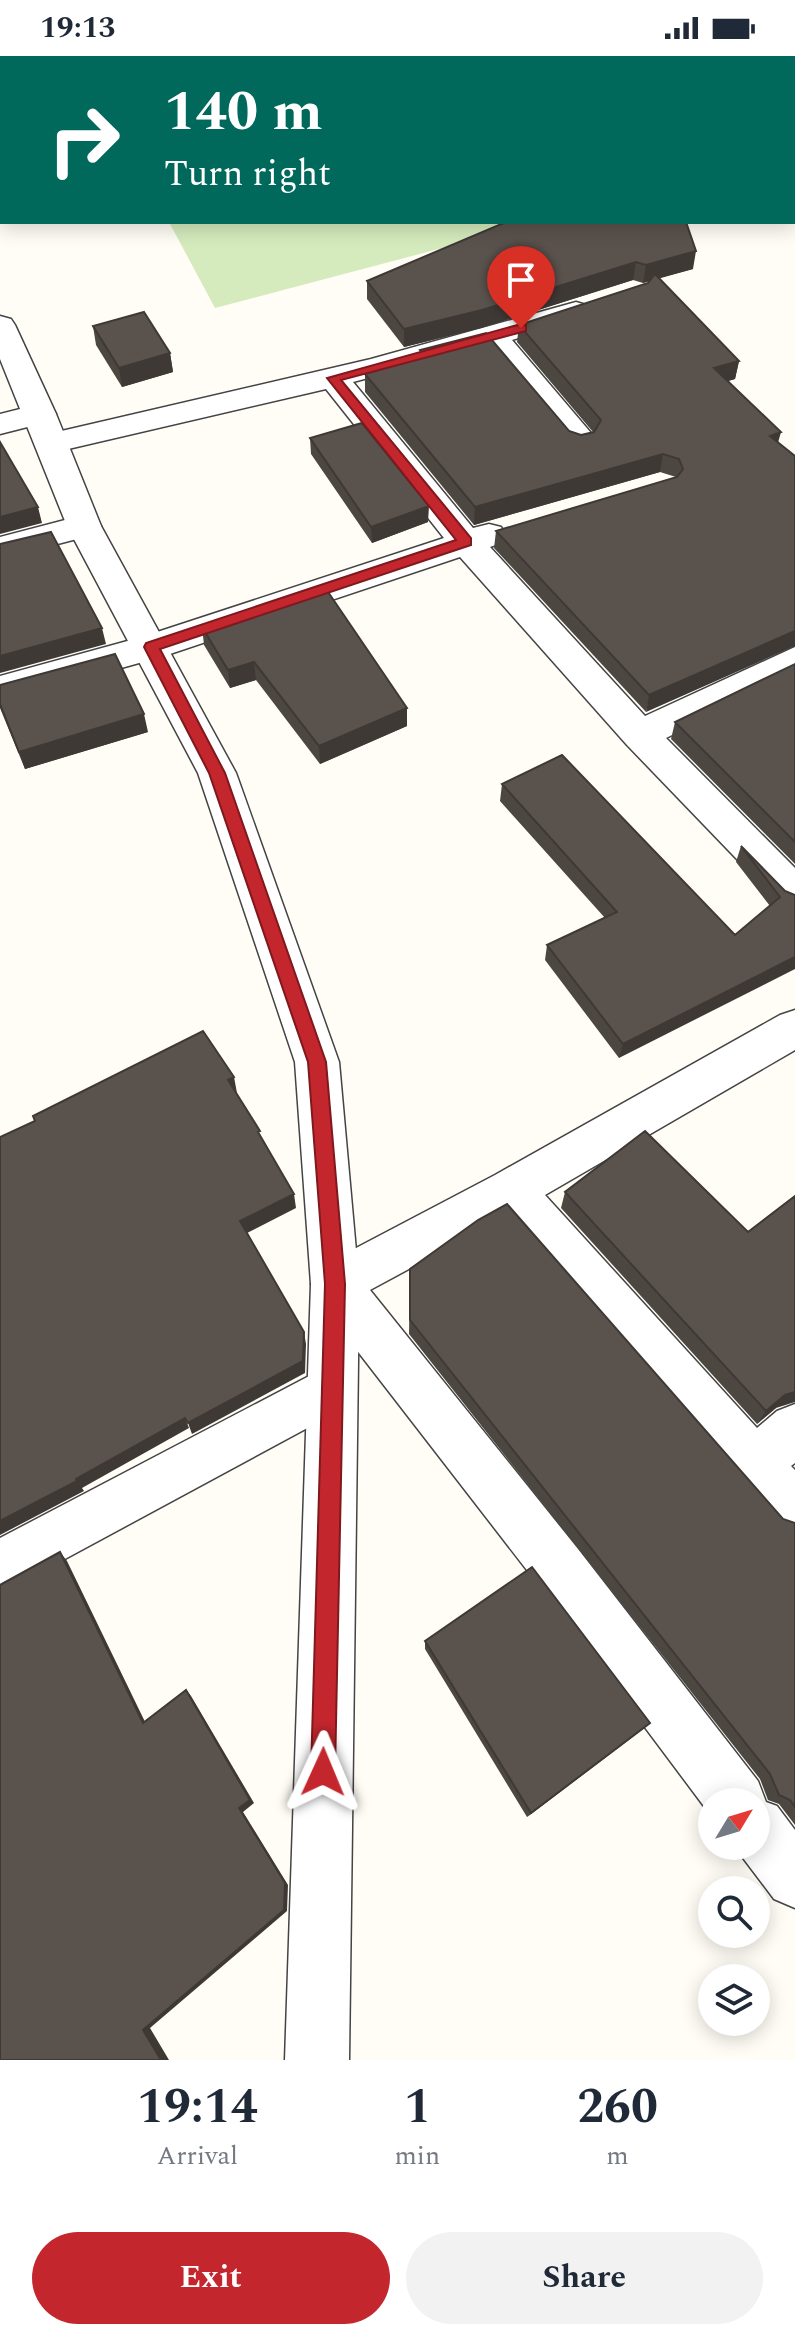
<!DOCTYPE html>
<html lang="en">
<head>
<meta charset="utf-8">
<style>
	:root { --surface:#fff; --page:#f2f2f3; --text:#1f2937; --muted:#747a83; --accent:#c4262e }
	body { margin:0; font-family:Spectral,serif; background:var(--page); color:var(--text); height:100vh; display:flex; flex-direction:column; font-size:30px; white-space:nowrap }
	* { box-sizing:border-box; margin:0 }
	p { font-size:26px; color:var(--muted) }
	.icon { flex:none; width:44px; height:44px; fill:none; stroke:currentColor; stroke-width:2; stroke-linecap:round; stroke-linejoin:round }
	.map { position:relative; height:2004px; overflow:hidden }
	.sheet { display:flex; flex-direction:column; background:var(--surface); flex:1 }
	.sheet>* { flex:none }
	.hud { position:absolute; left:0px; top:0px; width:796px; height:168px; box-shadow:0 4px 20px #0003; background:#00695c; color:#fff; overflow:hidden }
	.needle { width:52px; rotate:52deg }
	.buttons { position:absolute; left:698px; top:1732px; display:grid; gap:16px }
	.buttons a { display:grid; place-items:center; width:72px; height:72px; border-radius:50%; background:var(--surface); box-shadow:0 4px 20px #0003; font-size:40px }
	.pin { position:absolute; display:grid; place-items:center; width:68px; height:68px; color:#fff; margin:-82px -34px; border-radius:50% 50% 50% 0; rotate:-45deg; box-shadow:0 0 8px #0007 }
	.pin .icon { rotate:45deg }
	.me { position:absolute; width:88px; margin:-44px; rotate:1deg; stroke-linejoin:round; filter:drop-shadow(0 0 6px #0008) }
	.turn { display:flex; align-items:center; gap:28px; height:168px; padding:0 32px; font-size:36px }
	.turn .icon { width:104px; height:104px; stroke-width:2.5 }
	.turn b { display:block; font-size:56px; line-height:68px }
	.eta { display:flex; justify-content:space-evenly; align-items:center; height:136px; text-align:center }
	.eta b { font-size:48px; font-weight:700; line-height:56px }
	.primary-button { display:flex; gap:16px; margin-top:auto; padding:16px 32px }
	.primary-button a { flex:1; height:92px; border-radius:48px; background:var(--accent); color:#fff; font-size:32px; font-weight:700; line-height:92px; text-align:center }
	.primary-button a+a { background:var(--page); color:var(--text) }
	.status { display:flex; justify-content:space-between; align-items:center; height:56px; padding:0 40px; background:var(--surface); direction:ltr }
	.status svg { height:22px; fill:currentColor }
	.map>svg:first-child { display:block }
	.green { fill:#d5ebbd }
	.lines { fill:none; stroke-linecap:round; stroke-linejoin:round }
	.minor-casing { stroke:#444; stroke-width:3 }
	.tertiary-casing { stroke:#444; stroke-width:3 }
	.minor { fill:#fff; fill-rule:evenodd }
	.tertiary { fill:#fff; fill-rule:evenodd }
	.wall { fill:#4d4742 }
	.shaded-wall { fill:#3f3936 }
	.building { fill:#5a524d; stroke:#3f3936; stroke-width:2 }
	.route { fill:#c4262e; stroke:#7f191e; stroke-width:2 }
</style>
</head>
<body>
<div class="status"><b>19:13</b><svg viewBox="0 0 49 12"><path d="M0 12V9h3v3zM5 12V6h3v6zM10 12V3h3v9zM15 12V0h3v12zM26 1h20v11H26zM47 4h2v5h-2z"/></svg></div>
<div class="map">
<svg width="795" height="2004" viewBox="0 0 795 2004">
	<rect width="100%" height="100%" fill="#fffdf5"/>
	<path class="green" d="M 0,0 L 615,0 L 616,2 L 2,2 L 2,166 L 6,166 L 1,167 Z
		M 169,166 L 541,166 L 215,252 Z"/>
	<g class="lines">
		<defs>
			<path id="minor" d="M 576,246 L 586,249 L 591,255 L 586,261 L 512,284 L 591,377 L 596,384 L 591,391 L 580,394 L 569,391 L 485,291 L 353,326 L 473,472 L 489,468 L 501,471 L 506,479 L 501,487 L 490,491 L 645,660 L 795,591 L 795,619 L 666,682 L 795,812 L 795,854 L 781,849 L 627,689 L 460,501 L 164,600 L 0,646 L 0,620 L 142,581 L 444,482 L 326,333 L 51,397 L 40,394 L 35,387 L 40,380 L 371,303 Z
				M 40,348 L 51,351 L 56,358 L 51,365 L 0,378 L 0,358 Z
				M 84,459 L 96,462 L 101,470 L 96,478 L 0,503 L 0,481 Z
				M 795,954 L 795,994 L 545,1139 L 757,1372 L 777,1355 L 795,1348 L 795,1407 L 791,1410 L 795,1414 L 795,1479 L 776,1472 L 505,1161 L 370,1234 L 578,1493 L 758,1725 L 766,1746 L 777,1750 L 795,1774 L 795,1852 L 774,1843 L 734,1790 L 756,1790 L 756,1746 L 712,1746 L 712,1761 L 540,1531 L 318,1244 L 311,1228 L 318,1212 L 495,1119 L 780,959 Z
				M 332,1308 L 350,1315 L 357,1332 L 350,1349 L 0,1538 L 0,1482 Z"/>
			<path id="tertiary" d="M 0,260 L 11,263 L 15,269 L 56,358 L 101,470 L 236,717 L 339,1006 L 359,1228 L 349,2004 L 285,2004 L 311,1228 L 295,1006 L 198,717 L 67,470 L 0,303 Z"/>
		</defs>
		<use href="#minor" class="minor-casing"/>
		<use href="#tertiary" class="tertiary-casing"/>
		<use href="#minor" class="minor"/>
		<use href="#tertiary" class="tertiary"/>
	</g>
	<path class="wall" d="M 506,166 L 693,213 L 659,222 L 739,305 L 735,323 L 728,325 L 646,656 L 494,492 L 496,475 L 676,421 L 660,416 L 474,469 L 365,336 L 365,318 L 420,301 L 420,294 L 569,375 L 581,379 L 593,376 L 517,286 L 519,269 L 648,227 L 649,225 L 643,227 L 633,224 L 481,272 L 404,291 L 367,243 L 367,225 Z
		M 93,270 L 170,297 L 173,316 L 122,331 L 96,289 Z
		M 310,382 L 428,466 L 372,487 L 311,398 Z
		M 202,571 L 407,652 L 407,670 L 320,708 L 256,624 L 230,632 L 204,589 Z
		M 795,608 L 795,808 L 671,683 L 675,666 Z
		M 0,629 L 148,676 L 25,713 L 0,652 Z
		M 502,728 L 735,879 L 770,850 L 736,806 L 741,790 L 785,835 L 795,839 L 619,1002 L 545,904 L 547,889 L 605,862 L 500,745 Z
		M 565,1136 L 748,1176 L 776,1352 L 757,1368 L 561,1152 Z
		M 410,1213 L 783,1463 L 795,1467 L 795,1769 L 779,1748 L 768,1744 L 760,1723 L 409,1278 Z
		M 425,1585 L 650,1667 L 527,1761 L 425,1593 Z"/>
	<path class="shaded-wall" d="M 696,195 L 693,213 L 643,227 L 646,209 Z
		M 636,206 L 633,224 L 481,272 L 404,291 L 404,273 Z
		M 170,297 L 173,316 L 122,331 L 119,312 Z
		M 739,305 L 735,323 L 711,330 L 714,312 Z
		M 781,376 L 776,394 L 770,380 Z
		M 663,398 L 660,416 L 474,469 L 475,451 Z
		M 429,450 L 428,466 L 372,487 L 371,471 Z
		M 38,451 L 42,467 L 0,478 L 0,461 Z
		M 102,572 L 106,588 L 0,617 L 0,600 Z
		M 795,575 L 795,590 L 646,656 L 649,639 Z
		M 254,606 L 256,624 L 230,632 L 228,614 Z
		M 407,652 L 407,670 L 320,708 L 319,690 Z
		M 144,658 L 148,676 L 25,713 L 19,696 Z
		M 795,901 L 795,913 L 619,1002 L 623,988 Z
		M 234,1021 L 237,1037 L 228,1024 Z
		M 294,1138 L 296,1152 L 243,1179 L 240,1165 Z
		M 304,1276 L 306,1288 L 305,1317 L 192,1378 L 188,1367 Z
		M 795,1336 L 795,1346 L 776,1352 L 757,1368 L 766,1355 L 785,1339 Z
		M 185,1362 L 189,1372 L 82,1432 L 84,1435 L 0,1479 L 0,1465 Z
		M 60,1496 L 67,1505 L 148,1672 L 143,1667 Z
		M 186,1634 L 191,1640 L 254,1747 L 243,1756 L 288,1829 L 287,1855 L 150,1972 L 169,2004 L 161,2004 L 143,1974 L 239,1752 Z
		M 650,1667 L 643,1673 L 527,1761 L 531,1757 Z"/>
	<path class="building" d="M 506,166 L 686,166 L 696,195 L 646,209 L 636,206 L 482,254 L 404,273 L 367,225 Z
		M 655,218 L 739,305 L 714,312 L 781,376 L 770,380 L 795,400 L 795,575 L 649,639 L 496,475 L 677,421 L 683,413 L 679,403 L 663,398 L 475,451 L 365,318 L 425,300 L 420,294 L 486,277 L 569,375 L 581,379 L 594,376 L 601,364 L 519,269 L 648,227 Z
		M 144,256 L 170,297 L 119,312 L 93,270 Z
		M 362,367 L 429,450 L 371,471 L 310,382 Z
		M 0,386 L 38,451 L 0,461 Z
		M 51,476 L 102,572 L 0,600 L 0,488 Z
		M 324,530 L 407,652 L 319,690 L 254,606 L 228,614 L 202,571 Z
		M 115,598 L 144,658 L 19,696 L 0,648 L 0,629 Z
		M 795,608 L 795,786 L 675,666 Z
		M 562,699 L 735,879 L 780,841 L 741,790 L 785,835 L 795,839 L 795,901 L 623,988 L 547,889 L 617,856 L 502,728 Z
		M 203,975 L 234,1021 L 228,1024 L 260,1075 L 258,1076 L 294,1138 L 240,1165 L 304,1276 L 303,1305 L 188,1367 L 185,1362 L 76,1423 L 77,1425 L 0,1465 L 0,1081 L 35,1065 L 33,1060 Z
		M 645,1075 L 748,1176 L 795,1140 L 795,1336 L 785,1339 L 766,1355 L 565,1136 Z
		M 507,1148 L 783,1463 L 795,1467 L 795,1751 L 790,1744 L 779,1739 L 770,1718 L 410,1264 L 410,1213 L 478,1164 Z
		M 60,1496 L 143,1667 L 186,1634 L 250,1744 L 239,1752 L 285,1827 L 284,1854 L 143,1974 L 161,2004 L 0,2004 L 0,1529 Z
		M 532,1511 L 650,1667 L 531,1757 L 425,1585 Z"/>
	<path class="route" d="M 521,268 L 526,269 L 526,275 L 341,324 L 471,482 L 471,489 L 160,593 L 225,717 L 326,1006 L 345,1228 L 335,1716 L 332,1725 L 323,1728 L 315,1725 L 311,1716 L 325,1228 L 308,1006 L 209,717 L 144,591 L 146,587 L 456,484 L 327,322 Z"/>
</svg>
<div class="buttons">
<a><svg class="needle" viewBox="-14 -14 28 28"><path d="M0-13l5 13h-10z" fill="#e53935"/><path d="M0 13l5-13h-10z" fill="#747a83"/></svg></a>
<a><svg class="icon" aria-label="search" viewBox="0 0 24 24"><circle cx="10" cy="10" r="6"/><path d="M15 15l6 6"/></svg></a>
<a><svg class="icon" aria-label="layers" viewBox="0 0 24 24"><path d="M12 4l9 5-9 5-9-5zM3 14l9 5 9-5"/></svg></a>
</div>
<div class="pin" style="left:521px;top:272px;background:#d93025"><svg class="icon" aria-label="arrive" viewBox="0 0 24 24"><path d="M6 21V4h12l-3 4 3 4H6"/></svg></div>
<svg class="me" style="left:323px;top:1716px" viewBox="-20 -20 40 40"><path d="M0-17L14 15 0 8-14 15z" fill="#c4262e" stroke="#fff" stroke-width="4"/></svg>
<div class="hud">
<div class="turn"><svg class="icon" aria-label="right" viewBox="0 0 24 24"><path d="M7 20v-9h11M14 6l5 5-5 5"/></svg><div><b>140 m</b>Turn right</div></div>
</div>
</div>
<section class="sheet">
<div class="eta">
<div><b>19:14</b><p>Arrival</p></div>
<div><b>1</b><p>min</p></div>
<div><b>260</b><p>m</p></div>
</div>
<div class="primary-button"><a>Exit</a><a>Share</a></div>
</section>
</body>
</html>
